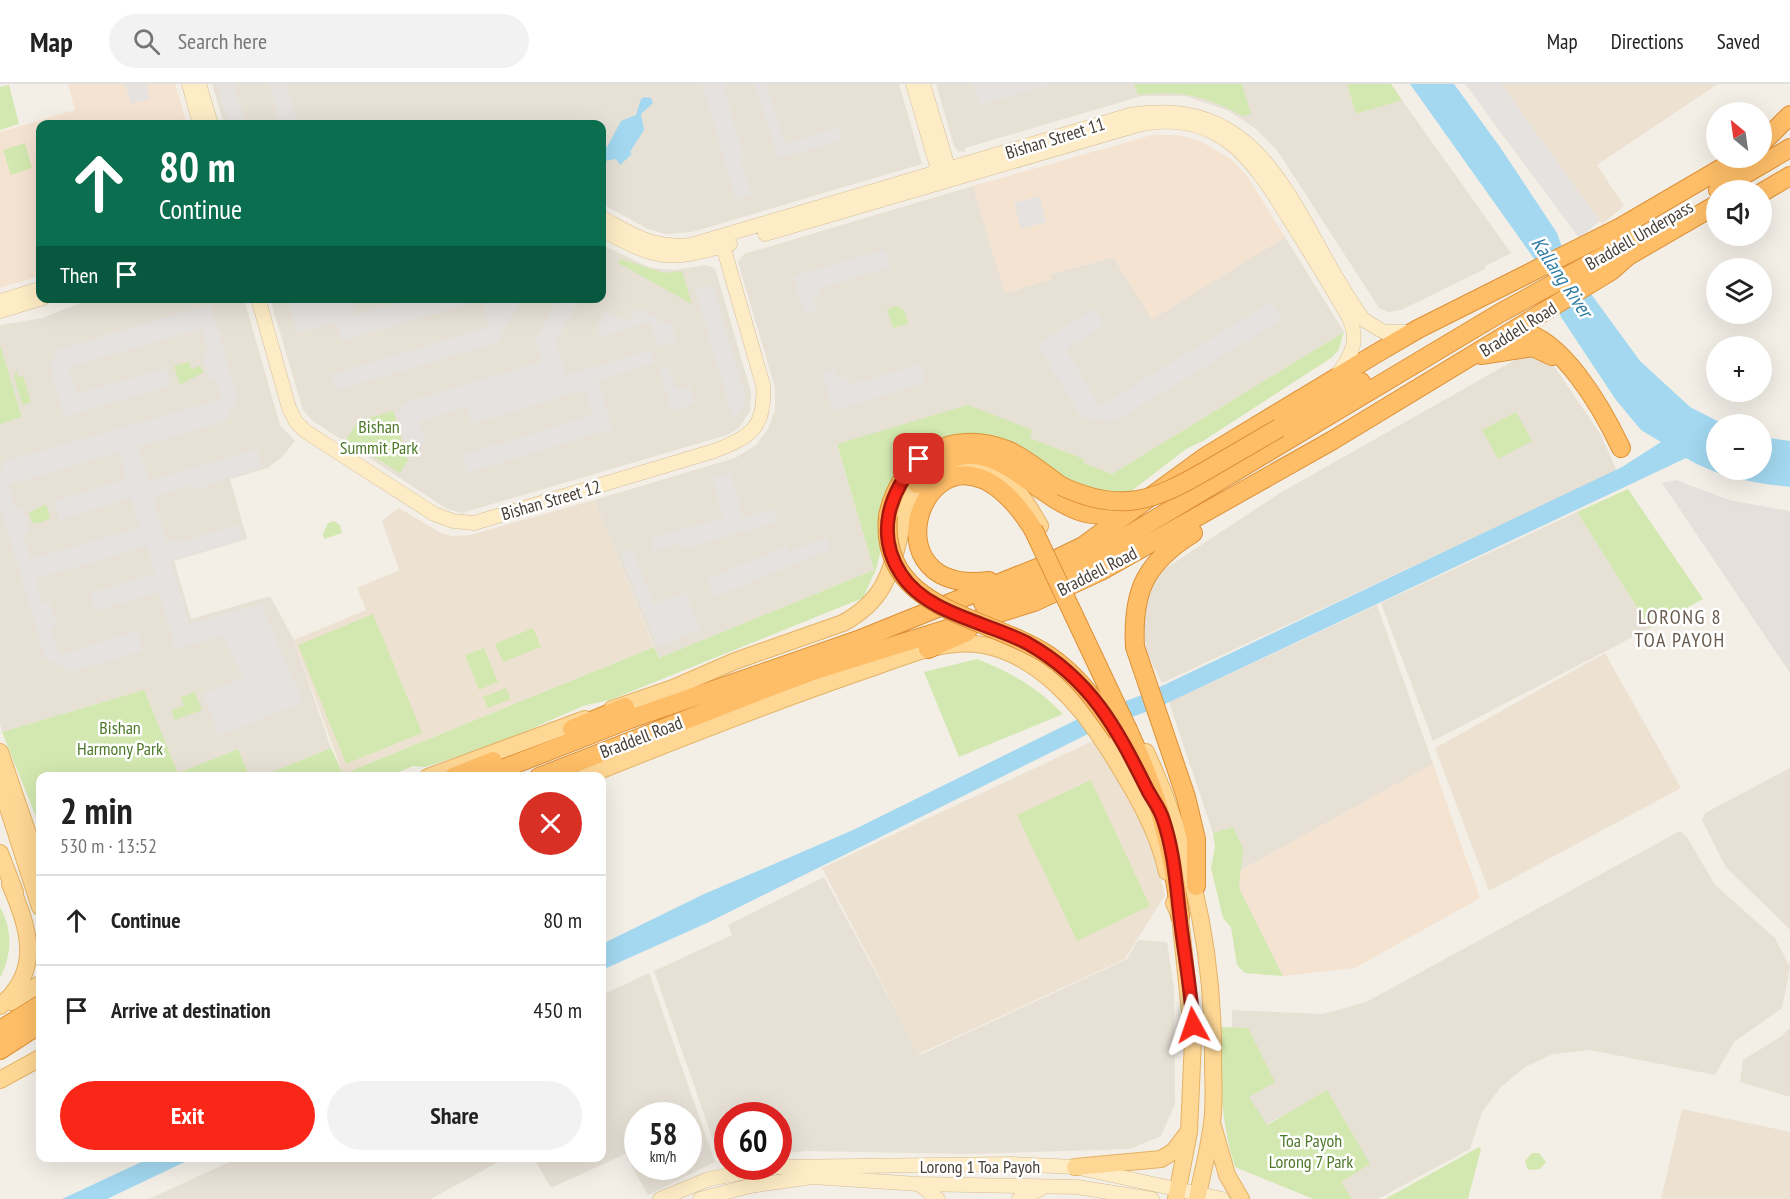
<!DOCTYPE html>
<html lang="en">
<head>
<meta charset="utf-8">
<style>
	:root { --surface:#fff; --page:#f2f2f2; --text:#222; --muted:#767676; --line:#e0e0e0; --accent:#fa2618 }
	body { margin:0; font-family:"PT Sans Narrow",sans-serif; background:var(--page); color:var(--text); height:100vh; display:flex; flex-direction:column; font-size:22px; white-space:nowrap }
	* { box-sizing:border-box; margin:0 }
	p { font-size:20px; color:var(--muted) }
	.icon { flex:none; width:33px; height:33px; fill:none; stroke:currentColor; stroke-width:2; stroke-linecap:round; stroke-linejoin:round }
	.map { position:relative; flex:1; overflow:hidden }
	.details { position:absolute; left:36px; top:688px; width:570px; height:390px; display:flex; flex-direction:column; background:var(--surface); border-radius:12px; box-shadow:0 6px 24px #0002 }
	.details>* { flex:none }
	.guide { position:absolute; left:36px; top:36px; width:570px; height:183px; border-radius:12px; box-shadow:0 6px 24px #0002; background:#0b6e4f; color:#fff; overflow:hidden }
	.needle { width:39px; rotate:331deg }
	.fabs { position:absolute; left:1706px; top:18px; display:grid; gap:12px }
	.fabs a { display:grid; place-items:center; width:66px; height:66px; border-radius:50%; background:var(--surface); box-shadow:0 6px 24px #0002; font-size:30px }
	.speed { position:absolute; left:624px; top:1018px; display:flex; gap:12px; font-size:30px; font-weight:700; text-align:center }
	.speed>* { display:grid; place-content:center; width:78px; height:78px; border-radius:50%; background:var(--surface); box-shadow:0 6px 24px #0002; line-height:1 }
	.speed small { font-size:15px; font-weight:400 }
	.speed .limit { border:9px solid #d22; background:#fff; color:#111 }
	.pin { position:absolute; display:grid; place-items:center; width:51px; height:51px; color:#fff; margin:-26px; border-radius:12px; box-shadow:0 3px 9px #0006 }
	.me { position:absolute; width:66px; margin:-33px; rotate:355deg; stroke-linejoin:round; filter:drop-shadow(0 0 4px #0008) }
	.turn { display:flex; align-items:center; gap:21px; height:126px; padding:0 24px; font-size:27px }
	.turn .icon { width:78px; height:78px; stroke-width:2.5 }
	.turn b { display:block; font-size:42px; line-height:51px }
	.then { display:flex; align-items:center; height:57px; padding:0 24px; background:#0003; gap:12px; font-size:22px }
	.round { display:grid; place-items:center; flex:none; width:63px; height:63px; border-radius:32px; background:var(--page) }
	.head { display:flex; align-items:center; justify-content:space-between; height:102px; padding:0 24px }
	h1 { font-size:36px; font-weight:700; line-height:45px }
	.button { display:flex; gap:12px; margin-top:auto; padding:12px 24px }
	.button a { flex:1; height:69px; border-radius:36px; background:var(--accent); color:#fff; font-size:24px; font-weight:700; line-height:69px; text-align:center }
	.button a+a { background:var(--page); color:var(--text) }
	ul { padding:0; list-style:none }
	li { display:flex; align-items:center; gap:18px; height:90px; padding:0 24px; border-top:2px solid var(--line) }
	li div { flex:1 }
	li b { display:block; font-size:22px }
	li em { font-style:normal }
	header { display:flex; align-items:center; gap:36px; box-sizing:border-box; height:84px; padding:0 30px; background:var(--surface); border-bottom:2px solid var(--line) }
	header strong { font-size:28px }
	nav { display:flex; gap:33px; margin-inline-start:auto; font-size:21px }
	.search { width:420px; height:54px; background:var(--page); display:flex; align-items:center; gap:15px; box-sizing:border-box; padding:0 21px; border-radius:33px; color:var(--muted); font-size:22px }
	.map>svg:first-child { display:block }
	.residential { fill:#e7e0d5; fill-rule:evenodd }
	.commercial { fill:#f5e3d2 }
	.industrial { fill:#e6e0dc }
	.education { fill:#ede2d1 }
	.green { fill:#d3e8b0 }
	.parking { fill:#e5e2df; fill-rule:evenodd }
	.water { fill:#a3d8f0 }
	.lines { fill:none; stroke-linecap:round; stroke-linejoin:round }
	.secondary-casing { stroke:#d4be97; stroke-width:15 }
	.primary-casing { stroke:#e4b265; stroke-width:18 }
	.highway-casing { stroke:#dd9137; stroke-width:20 }
	.secondary { stroke:#feecc6; stroke-width:14 }
	.primary { stroke:#fed795; stroke-width:16 }
	.highway { stroke:#febe68; stroke-width:18 }
	.highway-bridge-casing { stroke:#dd9137; stroke-width:20; stroke-linecap:butt }
	.highway-bridge { stroke:#febe68; stroke-width:18 }
	.route-casing { stroke:#a21910; stroke-width:15 }
	.route { stroke:#fa2618; stroke-width:10 }
	.labels { text-anchor:middle; dominant-baseline:central; stroke-width:5; stroke-linejoin:round; paint-order:stroke }
	.street-label { font-size:18px; fill:#473f36; stroke:#fff }
	.park-label { font-size:18px; fill:#4e7929; stroke:#fff }
	.water-label { font-size:20px; font-style:italic; fill:#2c7ba3; stroke:#fff }
	.neighbourhood-label { font-size:20px; letter-spacing:1.5px; fill:#695b4d; stroke:#fff }
</style>
</head>
<body>
<header>
<strong>Map</strong>
<div class="search"><svg class="icon" aria-label="search" viewBox="0 0 24 24"><circle cx="10" cy="10" r="6"/><path d="M15 15l6 6"/></svg>Search here</div>
<nav><a>Map</a><a>Directions</a><a>Saved</a></nav>
</header>
<div class="map">
<svg width="1790" height="1115" viewBox="0 0 1790 1115">
	<rect width="100%" height="100%" fill="#f3efe7"/>
	<path class="residential" d="M 212,0 L 899,0 L 922,80 L 692,148 L 665,150 L 648,145 L 602,120 L 602,40 L 224,40 Z
		M 936,0 L 1347,0 L 1356,30 L 1402,16 L 1511,169 L 1485,182 L 1485,185 L 1401,226 L 1388,228 L 1379,224 L 1277,66 L 1256,45 L 1229,27 L 1185,12 L 1142,12 L 965,64 L 965,68 L 958,67 L 954,62 Z
		M 973,102 L 1005,209 L 1052,195 L 1050,190 L 1114,173 L 1152,235 L 1285,153 L 1344,248 L 1112,390 L 1082,379 L 1084,375 L 1029,354 L 1032,347 L 837,361 L 874,486 L 659,574 L 594,416 L 735,374 L 756,361 L 768,345 L 775,326 L 775,304 L 738,178 L 744,170 Z
		M 602,161 L 651,184 L 675,186 L 706,181 L 715,184 L 751,308 L 750,327 L 739,344 L 727,351 L 462,429 L 447,425 L 313,337 L 303,326 L 270,215 L 602,214 Z
		M 90,215 L 244,215 L 280,341 L 295,357 L 283,372 L 268,384 L 230,395 L 247,455 L 174,477 L 191,535 L 270,512 L 294,556 L 331,664 L 260,693 L 250,693 L 238,665 L 178,689 L 144,606 L 2,648 L 0,640 L 0,340 L 22,333 L 0,261 L 0,241 L 42,234 Z
		M 1532,272 L 1545,275 L 1554,282 L 1601,351 L 1617,387 L 1162,599 L 1147,569 L 1142,537 L 1149,508 L 1163,486 L 1280,409 L 1520,273 Z
		M 1577,428 L 1650,544 L 1433,657 L 1381,519 Z
		M 1377,521 L 1433,680 L 1238,788 L 1243,764 L 1233,743 L 1213,749 L 1169,618 Z
		M 1790,684 L 1790,846 L 1725,782 L 1702,736 L 1705,729 Z
		M 1680,747 L 1687,753 L 1715,801 L 1775,854 L 1790,883 L 1782,924 L 1734,958 L 1715,991 L 1590,966 L 1553,970 L 1525,983 L 1501,1003 L 1482,1028 L 1470,1065 L 1378,1115 L 1345,1115 L 1332,1094 L 1324,1009 L 1232,1059 L 1232,926 L 1323,930 L 1366,918 Z
		M 824,793 L 920,971 L 1127,875 L 1138,856 L 1167,858 L 1174,905 L 1175,1020 L 1161,1052 L 1130,1065 L 970,1070 L 806,1067 L 779,1070 L 778,1032 L 728,1032 L 727,1075 L 720,1076 L 654,887 L 732,851 L 728,841 Z
		M 649,889 L 715,1078 L 648,1111 L 625,1070 L 551,1104 L 534,1074 L 602,1074 L 602,911 ZM 638,1032 L 688,1032 L 688,1083 L 638,1083 Z
		M 1790,943 L 1790,1013 L 1740,998 L 1743,976 L 1783,951 Z
		M 238,1074 L 501,1074 L 502,1076 L 431,1115 L 149,1115 Z"/>
	<path class="commercial" d="M 68,0 L 175,0 L 187,40 L 40,40 L 40,192 L 0,204 L 0,48 L 75,26 Z
		M 1152,51 L 1178,51 L 1200,57 L 1231,75 L 1248,93 L 1285,153 L 1152,235 L 1113,173 L 1050,190 L 1052,195 L 1005,209 L 973,102 Z
		M 1433,680 L 1480,814 L 1355,884 L 1283,892 L 1239,804 L 1238,788 Z"/>
	<path class="industrial" d="M 1676,396 L 1729,416 L 1790,427 L 1790,589 L 1662,399 Z"/>
	<path class="education" d="M 1501,0 L 1718,0 L 1597,81 L 1624,122 L 1602,140 Z
		M 594,416 L 654,563 L 343,690 L 294,556 L 366,526 L 357,504 L 399,486 L 382,437 L 399,424 L 441,449 L 452,452 L 470,451 Z
		M 1605,569 L 1681,704 L 1489,807 L 1435,664 Z
		M 1101,653 L 1147,747 L 1165,811 L 1125,875 L 919,970 L 822,784 Z
		M 1682,1025 L 1790,1048 L 1790,1115 L 1661,1115 Z"/>
	<path class="green" d="M 1134,0 L 1242,0 L 1251,30 L 1243,32 C 1206,12 1179,5 1138,11 Z
		M 1347,0 L 1391,0 L 1402,16 L 1356,30 Z
		M 9,1 L 19,40 L 0,46 L 0,3 Z
		M 25,59 L 32,84 L 11,91 L 3,66 Z
		M 621,175 L 664,189 L 682,187 L 692,220 L 618,179 Z
		M 897,222 L 904,226 L 908,240 L 893,244 L 887,225 Z
		M 1344,248 L 1338,267 L 1331,274 L 1203,357 L 1186,365 L 1125,412 L 1079,403 L 996,355 L 881,430 L 882,462 L 876,485 L 863,514 L 610,616 L 583,622 L 499,659 L 425,683 L 413,682 L 387,693 L 260,693 L 331,664 L 343,690 L 654,563 L 659,574 L 874,486 L 837,360 L 968,321 L 1032,346 L 1030,354 L 1084,375 L 1083,379 L 1112,390 Z
		M 0,261 L 22,333 L 0,340 Z
		M 189,278 L 191,285 L 200,282 L 204,288 L 180,301 L 174,282 Z
		M 16,287 L 18,293 L 23,292 L 31,318 L 22,321 L 14,292 Z
		M 393,327 L 408,376 L 400,389 L 346,356 L 358,337 Z
		M 1516,328 L 1532,357 L 1498,375 L 1482,346 Z
		M 1628,405 L 1703,515 L 1650,544 L 1577,428 Z
		M 46,420 L 50,434 L 37,440 L 32,438 L 29,429 Z
		M 334,437 L 340,441 L 342,449 L 324,455 L 323,450 L 328,439 Z
		M 373,530 L 422,649 L 346,680 L 298,561 Z
		M 533,544 L 541,563 L 503,578 L 495,560 Z
		M 484,564 L 498,598 L 479,606 L 465,571 Z
		M 977,575 C 1011,588 1038,604 1063,630 L 959,673 L 924,588 Z
		M 506,604 L 511,615 L 488,624 L 483,613 Z
		M 144,606 L 178,689 L 238,665 L 250,693 L 40,693 L 40,743 L 2,648 Z
		M 195,608 L 202,626 L 175,636 L 171,626 L 184,622 L 181,613 Z
		M 1091,696 L 1150,822 L 1077,857 L 1017,731 Z
		M 1233,743 L 1243,764 L 1239,804 L 1283,892 L 1245,889 L 1237,881 L 1231,843 L 1223,834 L 1211,784 L 1215,763 L 1213,749 Z
		M 0,823 C 13,846 12,871 0,894 Z
		M 1221,943 L 1248,944 L 1275,998 L 1249,1013 L 1267,1041 L 1327,1006 L 1370,1080 L 1341,1098 L 1352,1115 L 1313,1115 L 1235,1083 C 1220,1037 1220,992 1221,943 Z
		M 1479,1063 L 1481,1065 L 1468,1115 L 1385,1115 Z
		M 1539,1069 L 1546,1078 L 1540,1085 L 1528,1086 L 1525,1077 L 1532,1069 Z"/>
	<path class="parking" d="M 125,0 L 146,0 L 150,15 L 131,20 Z
		M 217,0 L 234,0 L 246,40 L 229,40 Z
		M 269,0 L 287,2 L 298,40 L 280,40 Z
		M 702,0 L 723,0 L 744,72 L 740,74 L 752,111 L 736,116 Z
		M 755,0 L 766,0 L 785,60 L 838,43 L 842,56 L 778,75 Z
		M 973,0 L 1052,0 L 980,21 Z
		M 1465,0 L 1501,0 L 1600,137 L 1579,154 Z
		M 1039,112 L 1046,138 L 1021,145 L 1014,119 Z
		M 885,165 L 891,183 L 818,205 L 820,212 L 814,214 L 817,226 L 804,229 L 793,192 Z
		M 713,201 L 746,314 L 741,329 L 732,332 L 695,206 Z
		M 558,214 L 580,215 L 556,258 L 566,291 L 651,266 L 655,279 L 598,296 L 612,345 L 467,389 L 462,371 L 593,331 L 585,306 L 472,340 L 466,323 L 419,337 L 426,360 L 407,366 L 397,331 L 403,319 L 541,278 L 535,256 Z
		M 287,215 L 351,215 L 356,231 L 403,217 L 403,215 L 522,215 L 497,259 L 337,306 L 332,290 L 489,243 L 482,216 L 342,257 L 336,238 L 297,249 Z
		M 1271,218 L 1282,236 L 1114,338 L 1081,333 L 1037,260 L 1094,225 L 1104,242 L 1066,265 L 1100,322 Z
		M 210,220 L 238,314 L 225,337 L 139,363 L 149,397 L 257,365 L 262,383 L 196,406 L 193,401 L 153,413 L 167,458 L 178,455 L 179,458 L 239,441 L 244,455 L 171,477 L 189,540 L 261,520 L 303,618 L 219,652 L 203,610 L 243,593 L 222,552 L 175,565 L 159,508 L 95,527 L 90,509 L 155,489 L 147,462 L 36,495 L 43,520 L 50,518 L 57,542 L 51,544 L 59,571 L 137,547 L 143,567 L 71,588 L 45,574 L 0,422 L 0,387 L 5,377 L 221,315 L 215,294 L 209,295 L 202,270 L 208,268 L 201,245 L 69,283 L 77,310 L 166,284 L 171,302 L 64,333 L 50,282 L 58,266 ZM 119,368 L 126,395 L 54,417 L 59,436 L 131,414 L 140,443 L 31,475 L 23,450 L 30,448 L 22,422 L 15,424 L 9,401 Z
		M 643,225 L 645,230 L 653,231 L 664,240 L 671,238 L 676,257 L 658,262 L 650,238 L 601,253 L 597,243 L 605,227 L 625,237 L 634,234 L 632,228 Z
		M 920,280 L 925,299 L 833,327 L 822,288 L 835,285 L 838,295 L 846,292 L 849,301 Z
		M 669,282 L 676,305 L 690,302 L 695,320 L 672,327 L 659,285 Z
		M 731,389 L 743,433 L 773,425 L 777,438 L 683,465 L 681,459 L 654,467 L 650,454 L 723,434 L 712,394 Z
		M 827,453 L 831,465 L 715,513 L 707,495 L 787,462 L 790,468 Z
		M 632,465 L 654,520 L 685,508 L 700,545 L 658,563 L 620,470 Z"/>
	<path class="water" d="M 1410,0 L 1454,0 L 1500,63 L 1557,149 L 1567,177 L 1640,277 L 1690,323 L 1723,340 L 1716,340 L 1716,386 L 1761,386 L 1761,353 L 1790,357 L 1790,403 C 1754,399 1717,393 1686,374 L 1161,622 L 1088,650 L 707,839 L 602,886 L 602,860 L 702,811 L 853,746 L 1078,635 L 1147,609 L 1622,383 L 1661,358 L 1641,346 L 1616,316 L 1561,233 L 1545,190 Z
		M 645,13 L 651,14 L 653,19 L 641,30 L 644,46 L 630,68 L 632,70 L 620,81 L 616,75 L 605,77 L 602,63 L 607,63 L 621,37 L 636,31 L 641,15 Z
		M 150,1074 L 193,1074 L 107,1115 L 62,1115 Z"/>
	<g class="lines">
		<defs>
			<path id="secondary" d="M 189,0 L 200,40
				M 199,0 L 211,40
				M 913,0 L 941,96
				M 923,0 L 951,93
				M 602,134 C 634,151 653,165 691,161 L 1130,31 C 1273,6 1296,146 1364,236 L 1384,248 L 1410,248
				M 602,146 C 658,176 668,178 730,160
				M 765,150 L 1141,40 C 1224,25 1256,81 1293,141 C 1312,171 1330,201 1348,232 C 1360,256 1352,270 1338,290
				M 258,214 L 289,324 L 296,338 L 305,347 L 434,430 L 453,437 L 474,439 L 714,367 C 751,353 766,343 763,301 L 721,155
				M 0,217 L 40,205
				M 0,227 L 43,214
				M 778,1083 L 1013,1080 L 1075,1083 L 1222,1115
				M 920,1101 L 938,1115
				M 660,1115 L 709,1095 L 772,1083
				M 700,1115 L 750,1102 L 813,1093 L 918,1100 L 1077,1103 L 1152,1115
				M 1019,1115 L 1041,1105"/>
			<path id="primary" d="M 612,625 L 673,604 L 735,577 L 843,539 C 883,517 890,492 900,450 C 904,433 905,417 916,402 C 922,394 938,388 948,385 C 998,371 1019,405 1040,442
				M 0,668 L 40,785
				M 1146,668 C 1192,766 1214,867 1213,976 C 1213,997 1215,1018 1212,1039 C 1209,1065 1202,1090 1197,1115
				M 428,693 L 585,635
				M 584,693 C 676,656 767,620 860,588 C 898,576 942,553 983,561 C 1038,571 1082,622 1109,666 C 1133,705 1157,743 1167,788
				M 0,699 L 40,823
				M 0,769 L 15,808
				M 1174,819 L 1180,832 L 1193,956 L 1189,1048 L 1176,1115
				M 11,918 L 40,900
				M 0,922 C 43,886 29,845 10,800
				M 0,996 L 40,974
				M 1213,1042 L 1227,1091 L 1241,1115
				M 1075,1083 L 1161,1075 L 1174,1067 L 1186,1051"/>
			<path id="highway" d="M 1763,58 L 1790,31
				M 1718,106 L 1790,64
				M 1761,109 L 1790,92
				M 1515,247 C 1560,249 1603,326 1621,364
				M 1481,271 L 1533,263 L 1552,272
				M 1279,344 L 1361,298
				M 917,400 C 982,330 1021,405 1079,427 C 1097,434 1116,429 1133,424
				M 888,432 C 900,374 950,344 1007,366 C 1026,374 1044,390 1061,402
				M 1193,449 C 1145,479 1132,507 1135,563 L 1186,713 L 1196,755 L 1196,802
				M 989,497 C 851,514 938,293 1033,445
				M 983,519 L 1034,501 L 1087,476 L 1500,229 L 1639,153
				M 928,565 L 967,548
				M 572,645 L 625,623
				M 1128,646 C 1158,711 1172,760 1180,832
				M 453,693 L 493,677
				M 482,693 L 630,635 L 858,556 L 1042,482 L 1083,462 L 1205,373 L 1377,269 L 1418,245 L 1621,143 L 1739,74
				M 539,693 L 803,590 L 1034,518 L 1101,487 L 1333,356 L 1611,187 L 1628,172 L 1716,121
				M 0,946 L 40,921
				M 0,966 L 40,940"/>
		</defs>
		<use href="#secondary" class="secondary-casing"/>
		<use href="#primary" class="primary-casing"/>
		<use href="#highway" class="highway-casing"/>
		<use href="#secondary" class="secondary"/>
		<use href="#primary" class="primary"/>
		<use href="#highway" class="highway"/>
		<defs>
			<path id="highway-bridge" d="M 1061,402 C 1120,430 1154,417 1207,386 C 1231,372 1255,358 1279,344
				M 888,432 C 879,527 987,531 1048,571 C 1079,592 1097,619 1118,649
				M 1033,445 L 1128,646"/>
		</defs>
		<use href="#highway-bridge" class="highway-bridge-casing"/>
		<use href="#highway-bridge" class="highway-bridge"/>
	</g>
	<g class="lines">
		<defs>
			<path id="route" d="M 919,375 C 889,408 875,450 901,490 C 927,530 987,538 1027,559 C 1091,595 1116,643 1148,707 C 1153,716 1160,725 1163,735 C 1174,767 1176,800 1180,833 C 1184,869 1191,905 1193,941"/>
		</defs>
		<use href="#route" class="route-casing"/>
		<use href="#route" class="route"/>
	</g>
	<g class="labels">
		<g class="street-label">
			<text transform="translate(1055 54) rotate(-17)">Bishan Street 11</text>
			<text transform="translate(1639 151) rotate(-30)">Braddell Underpass</text>
			<text transform="translate(1518 245) rotate(-32)">Braddell Road</text>
			<text transform="translate(551 416) rotate(-16)">Bishan Street 12</text>
			<text transform="translate(1097 487) rotate(-27)">Braddell Road</text>
			<text transform="translate(641 653) rotate(-21)">Braddell Road</text>
			<text x="980" y="1082">Lorong 1 Toa Payoh</text>
		</g>
		<g class="park-label">
			<text x="379" y="342">Bishan<tspan x="379" dy="21">Summit Park</tspan></text>
			<text x="120" y="643">Bishan<tspan x="120" dy="21">Harmony Park</tspan></text>
			<text x="1311" y="1056">Toa Payoh<tspan x="1311" dy="21">Lorong 7 Park</tspan></text>
		</g>
		<g class="water-label">
			<text transform="translate(1562 193) rotate(56)">Kallang River</text>
		</g>
		<g class="neighbourhood-label">
			<text x="1680" y="533">LORONG 8<tspan x="1680" dy="23">TOA PAYOH</tspan></text>
		</g>
	</g>
</svg>
<div class="fabs">
<a><svg class="needle" viewBox="-14 -14 28 28"><path d="M0-13l5 13h-10z" fill="#e53935"/><path d="M0 13l5-13h-10z" fill="#767676"/></svg></a>
<a><svg class="icon" aria-label="sound" viewBox="0 0 24 24"><path d="M4 9h4l5-4v14l-5-4H4zM17 9q2 3 0 6"/></svg></a>
<a><svg class="icon" aria-label="layers" viewBox="0 0 24 24"><path d="M12 4l9 5-9 5-9-5zM3 14l9 5 9-5"/></svg></a>
<a>+</a>
<a>−</a>
</div>
<div class="speed"><div>58<small>km/h</small></div><div class="limit">60</div></div>
<div class="pin" style="left:919px;top:375px;background:#d93025"><svg class="icon" aria-label="arrive" viewBox="0 0 24 24"><path d="M6 21V4h12l-3 4 3 4H6"/></svg></div>
<svg class="me" style="left:1193px;top:941px" viewBox="-20 -20 40 40"><path d="M0-17L14 15 0 8-14 15z" fill="#fa2618" stroke="#fff" stroke-width="4"/></svg>
<div class="guide">
<div class="turn"><svg class="icon" aria-label="ahead" viewBox="0 0 24 24"><path d="M12 20V5M6 11l6-6 6 6"/></svg><div><b>80 m</b>Continue</div></div>
<div class="then">Then<svg class="icon" aria-label="arrive" viewBox="0 0 24 24"><path d="M6 21V4h12l-3 4 3 4H6"/></svg></div>
</div>
<section class="details">
<div class="head"><div><h1>2 min</h1><p>530 m · 13:52</p></div><a class="round" style="background:#d93025;color:#fff"><svg class="icon" aria-label="close" viewBox="0 0 24 24"><path d="M6 6l12 12M18 6L6 18"/></svg></a></div>
<ul>
<li><svg class="icon" aria-label="ahead" viewBox="0 0 24 24"><path d="M12 20V5M6 11l6-6 6 6"/></svg><div><b>Continue</b></div><em>80 m</em></li>
<li><svg class="icon" aria-label="arrive" viewBox="0 0 24 24"><path d="M6 21V4h12l-3 4 3 4H6"/></svg><div><b>Arrive at destination</b></div><em>450 m</em></li>
</ul>
<div class="button"><a>Exit</a><a>Share</a></div>
</section>
</div>
</body>
</html>
